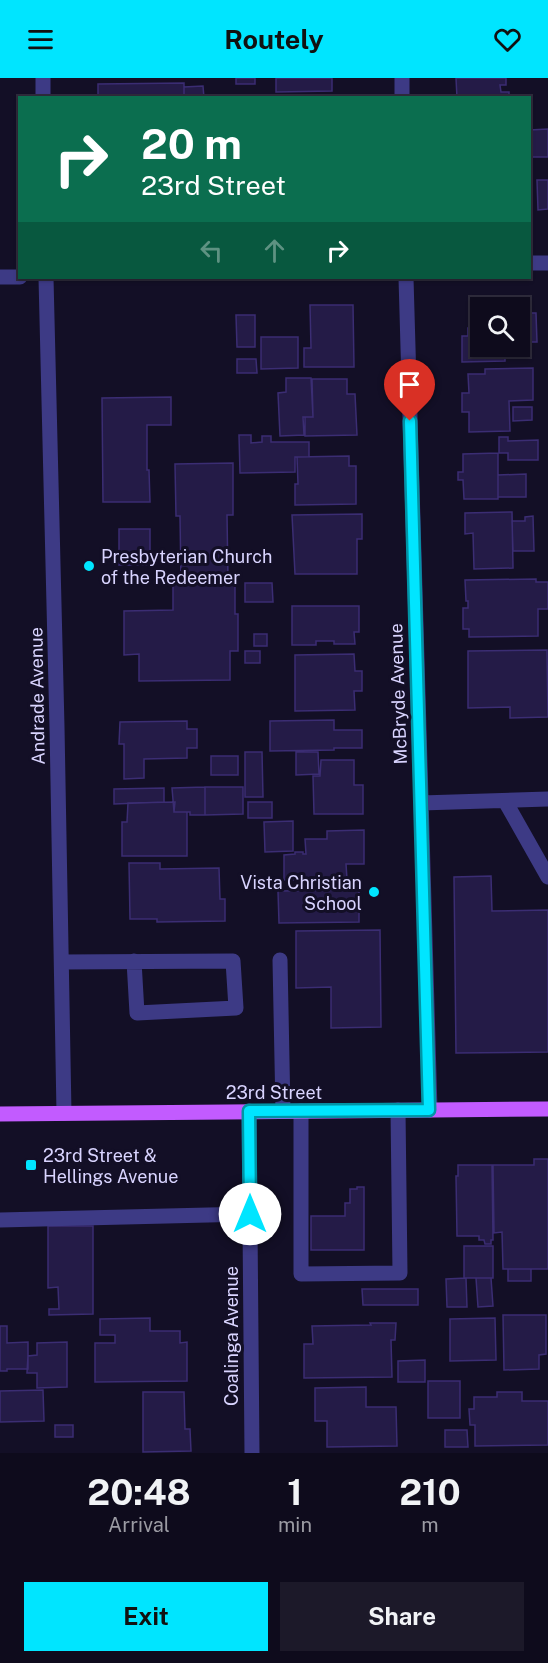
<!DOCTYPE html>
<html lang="en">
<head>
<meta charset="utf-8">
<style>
	:root { --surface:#0e0b1c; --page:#1c1929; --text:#f1f3f6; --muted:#9b9ba3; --line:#2e2b3b; --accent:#00e5ff }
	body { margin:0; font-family:"Public Sans",sans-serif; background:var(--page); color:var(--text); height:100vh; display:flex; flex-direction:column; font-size:22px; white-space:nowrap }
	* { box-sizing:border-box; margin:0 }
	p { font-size:20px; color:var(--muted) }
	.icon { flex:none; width:33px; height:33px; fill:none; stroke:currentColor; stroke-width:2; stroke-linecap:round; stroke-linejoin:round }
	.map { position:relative; height:1375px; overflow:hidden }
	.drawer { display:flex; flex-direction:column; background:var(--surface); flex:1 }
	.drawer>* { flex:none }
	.hud { position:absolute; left:18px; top:18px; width:513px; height:183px; border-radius:0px; box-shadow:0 2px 4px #0004,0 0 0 2px var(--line); background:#0b6e4f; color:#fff; overflow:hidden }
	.controls { position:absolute; left:470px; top:219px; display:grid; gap:12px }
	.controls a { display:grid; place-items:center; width:60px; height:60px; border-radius:0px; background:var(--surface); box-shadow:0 2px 4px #0004,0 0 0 2px var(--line); font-size:30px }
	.pin { position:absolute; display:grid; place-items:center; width:51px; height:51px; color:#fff; margin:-62px -26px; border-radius:50% 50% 50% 0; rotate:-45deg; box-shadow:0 0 6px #0007 }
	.pin .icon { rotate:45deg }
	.me { position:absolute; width:66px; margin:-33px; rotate:0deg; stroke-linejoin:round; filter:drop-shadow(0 0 4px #0008) }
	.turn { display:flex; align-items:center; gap:21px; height:126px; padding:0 24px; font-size:27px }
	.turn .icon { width:78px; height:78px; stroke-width:2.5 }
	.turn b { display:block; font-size:42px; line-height:51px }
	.lanes { display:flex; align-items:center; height:57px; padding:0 24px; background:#0003; justify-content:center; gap:30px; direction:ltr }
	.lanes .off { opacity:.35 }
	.eta { display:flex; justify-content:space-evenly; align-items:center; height:102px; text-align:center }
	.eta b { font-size:36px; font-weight:700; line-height:42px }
	.button { display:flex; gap:12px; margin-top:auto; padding:12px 24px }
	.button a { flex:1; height:69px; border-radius:0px; background:var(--accent); color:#111; font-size:24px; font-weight:700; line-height:69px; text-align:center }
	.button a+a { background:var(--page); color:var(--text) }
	header { display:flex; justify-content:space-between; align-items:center; height:78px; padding:0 24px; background:var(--accent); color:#111; font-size:27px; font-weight:700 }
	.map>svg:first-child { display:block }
	.building { fill:#241b47; stroke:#3b2d73; stroke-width:1.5 }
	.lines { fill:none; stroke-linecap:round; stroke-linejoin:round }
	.minor { stroke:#3d3a85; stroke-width:15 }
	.major { stroke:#c25bff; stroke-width:15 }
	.route-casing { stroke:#0095a6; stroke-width:15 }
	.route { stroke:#00e5ff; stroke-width:10 }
	.poi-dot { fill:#00e5ff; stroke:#130f26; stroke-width:2 }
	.labels { text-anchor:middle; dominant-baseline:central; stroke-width:6; stroke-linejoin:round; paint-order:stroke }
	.poi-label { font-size:18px; fill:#d9d4ff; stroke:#130f26; text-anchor:start }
	.street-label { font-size:18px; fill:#d9d4ff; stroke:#130f26 }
</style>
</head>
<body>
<header><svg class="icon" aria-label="menu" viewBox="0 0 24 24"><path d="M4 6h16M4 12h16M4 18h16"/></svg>Routely<svg class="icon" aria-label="heart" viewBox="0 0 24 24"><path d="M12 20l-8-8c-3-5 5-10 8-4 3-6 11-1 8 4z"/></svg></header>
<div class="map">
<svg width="548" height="1375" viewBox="0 0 548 1375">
	<rect width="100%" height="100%" fill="#130f26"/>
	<path class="building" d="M 236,0 L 255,0 L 255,6 L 236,6 Z
		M 276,0 L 332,0 L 332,13 L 276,14 Z
		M 456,0 L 506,0 L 506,7 L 500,7 L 501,14 L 509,14 L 509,20 L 457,20 Z
		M 184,5 L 184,20 L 98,20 L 98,6 Z
		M 203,8 L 204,20 L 184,20 L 184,9 Z
		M 548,51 L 548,79 L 530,79 L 530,52 Z
		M 537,102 L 548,102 L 548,131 L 538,132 Z
		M 310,227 L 353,227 L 354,289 L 304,289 L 304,270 L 311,270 Z
		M 519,235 L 536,235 L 537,264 L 519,264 Z
		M 473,236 L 480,236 L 480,268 L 505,268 L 505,283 L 462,284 L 462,258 L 468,258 L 468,250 L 473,250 Z
		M 236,237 L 255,237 L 255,269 L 237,269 Z
		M 261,259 L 298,259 L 298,290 L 261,291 Z
		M 237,281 L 256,281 L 257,295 L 237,295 Z
		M 533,290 L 533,322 L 509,323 L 510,353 L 469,354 L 469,334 L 462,334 L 462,315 L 469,315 L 468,296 L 485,296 L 485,291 Z
		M 286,300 L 311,300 L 313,339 L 303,339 L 304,357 L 280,358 L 278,315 L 286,314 Z
		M 312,301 L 347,301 L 347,316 L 355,316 L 357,357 L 305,358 L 305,339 L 313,339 Z
		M 171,319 L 171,347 L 147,347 L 147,392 L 149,392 L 150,424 L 103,424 L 102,320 Z
		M 513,329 L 532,329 L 532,342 L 513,343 Z
		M 239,357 L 251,357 L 251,365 L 262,364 L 262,358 L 271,358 L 271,364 L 309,364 L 309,379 L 295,379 L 295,394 L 240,395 Z
		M 499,359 L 508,359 L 508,363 L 538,362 L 538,382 L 508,382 L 508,375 L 499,375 Z
		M 498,375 L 498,421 L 464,421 L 463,402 L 458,402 L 458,394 L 463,394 L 463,376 Z
		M 349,378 L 349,388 L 356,388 L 356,426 L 295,427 L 295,406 L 298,406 L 297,379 Z
		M 233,385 L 233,437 L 227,437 L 228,501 L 235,501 L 235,536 L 238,536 L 238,573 L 230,573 L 230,602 L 139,603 L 139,576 L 124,577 L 124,533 L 173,532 L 173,502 L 181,502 L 180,438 L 176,438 L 175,386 Z
		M 526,396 L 526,419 L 498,419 L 498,397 Z
		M 512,434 L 513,490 L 474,491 L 473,455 L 465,456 L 465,435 Z
		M 362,436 L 362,461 L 357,461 L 357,496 L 295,496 L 292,437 Z
		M 533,438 L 534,473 L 513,473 L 512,443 L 525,443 L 525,439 Z
		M 119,451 L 150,451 L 150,487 L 119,487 Z
		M 536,501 L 536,504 L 548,504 L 548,531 L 538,531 L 538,558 L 469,559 L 469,551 L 463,551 L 463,530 L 468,530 L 468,523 L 466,523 L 465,502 Z
		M 245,505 L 272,505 L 273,524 L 245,524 Z
		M 292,528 L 359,528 L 359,554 L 354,554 L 355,566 L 334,566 L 334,563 L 316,563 L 316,567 L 292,567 Z
		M 254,556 L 267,556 L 267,568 L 254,568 Z
		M 547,572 L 548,639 L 510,640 L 510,629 L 468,630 L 468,573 Z
		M 245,573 L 260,573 L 260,585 L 245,585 Z
		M 354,576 L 355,593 L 362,593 L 362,613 L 354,613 L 355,632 L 295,633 L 295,577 Z
		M 334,642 L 334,652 L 362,652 L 362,670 L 334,670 L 334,672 L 270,673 L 270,643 Z
		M 187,643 L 187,651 L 197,651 L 197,670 L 187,670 L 187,680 L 144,681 L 144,700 L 124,701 L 124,666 L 119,666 L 120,644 Z
		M 245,674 L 262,674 L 263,719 L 245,719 Z
		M 296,674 L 318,674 L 319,696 L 296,697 Z
		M 211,678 L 238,678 L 238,697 L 211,697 Z
		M 321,682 L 354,682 L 354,707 L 363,707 L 363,736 L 314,736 L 313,698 L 320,698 Z
		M 205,709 L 243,709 L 243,736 L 205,737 Z
		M 205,709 L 205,737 L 190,737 L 190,734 L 174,734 L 172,710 Z
		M 164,710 L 164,724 L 114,726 L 114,711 Z
		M 175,724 L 174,734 L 187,734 L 187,778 L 122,778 L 122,744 L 127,744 L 128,725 Z
		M 248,724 L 272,724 L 272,740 L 248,740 Z
		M 293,743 L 293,773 L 265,774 L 264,744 Z
		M 364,752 L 364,786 L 346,786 L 347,801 L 284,802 L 284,777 L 295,776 L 295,774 L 303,774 L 303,776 L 306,776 L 305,761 L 327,761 L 327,753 Z
		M 129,785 L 160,785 L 160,791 L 219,790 L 220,821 L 225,821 L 225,843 L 157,844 L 157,841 L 130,841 Z
		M 491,798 L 492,833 L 548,832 L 548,974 L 456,975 L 454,799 Z
		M 359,812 L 359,844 L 279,845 L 278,813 Z
		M 380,852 L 381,949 L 331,950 L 331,909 L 296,910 L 296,853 Z
		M 534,1081 L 548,1081 L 548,1191 L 503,1191 L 502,1154 L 494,1155 L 493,1087 L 534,1087 Z
		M 458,1087 L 492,1087 L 493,1162 L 491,1162 L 491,1166 L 485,1166 L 484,1162 L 479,1162 L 479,1158 L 457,1158 L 456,1098 L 458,1098 Z
		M 357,1109 L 364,1109 L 364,1172 L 311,1172 L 311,1138 L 345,1138 L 345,1125 L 350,1125 L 350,1111 L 357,1111 Z
		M 48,1148 L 93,1148 L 93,1236 L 49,1237 L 49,1231 L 59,1231 L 58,1209 L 48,1210 Z
		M 464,1168 L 493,1168 L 493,1200 L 464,1200 Z
		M 508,1191 L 531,1191 L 531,1203 L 508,1203 Z
		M 466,1200 L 467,1229 L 447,1229 L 446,1201 Z
		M 476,1200 L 491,1200 L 493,1228 L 478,1229 Z
		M 362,1211 L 418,1211 L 418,1227 L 363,1227 Z
		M 503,1237 L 546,1237 L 546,1276 L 539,1277 L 539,1291 L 504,1292 Z
		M 150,1240 L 150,1253 L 180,1253 L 180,1265 L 187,1264 L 187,1303 L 95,1304 L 95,1265 L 115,1265 L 115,1257 L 100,1257 L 100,1241 Z
		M 495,1240 L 496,1282 L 450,1283 L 450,1241 Z
		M 370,1245 L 396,1245 L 395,1262 L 391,1262 L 392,1299 L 304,1300 L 304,1266 L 313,1266 L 312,1248 L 371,1247 Z
		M 0,1248 L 7,1248 L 7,1265 L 28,1264 L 28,1291 L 7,1291 L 7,1293 L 0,1293 Z
		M 67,1264 L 67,1309 L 37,1310 L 37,1295 L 27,1295 L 28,1278 L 37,1277 L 37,1265 Z
		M 425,1282 L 425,1304 L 398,1304 L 398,1283 Z
		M 428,1303 L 460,1303 L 460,1340 L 428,1340 Z
		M 366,1309 L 366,1329 L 396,1329 L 397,1368 L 327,1369 L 327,1343 L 315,1343 L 315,1310 Z
		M 43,1312 L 44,1343 L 0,1344 L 0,1313 Z
		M 143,1314 L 184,1314 L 185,1351 L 190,1351 L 191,1373 L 143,1374 Z
		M 497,1314 L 522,1314 L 522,1323 L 548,1323 L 548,1367 L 475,1368 L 475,1347 L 470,1347 L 469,1331 L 474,1331 L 474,1319 L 497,1319 Z
		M 55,1347 L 73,1347 L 73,1359 L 55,1359 Z
		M 445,1352 L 467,1352 L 468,1369 L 445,1369 Z"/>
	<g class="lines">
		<path class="minor" d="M 43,0 L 43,20
			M 402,0 L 402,20
			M 530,185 L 548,185
			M 0,199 L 20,199
			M 46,200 L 57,649 L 64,1035
			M 406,200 L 430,1032
			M 505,723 L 548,799
			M 421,725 L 548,721
			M 280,882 L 283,1033
			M 62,884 L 233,883 L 236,930 L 137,935 L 134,883
			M 249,1033 L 252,1375
			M 301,1033 L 301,1196 L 400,1195 L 398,1032
			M 0,1142 L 250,1136"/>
		<path class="major" d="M 0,1036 L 548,1031"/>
	</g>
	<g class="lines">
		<defs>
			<path id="route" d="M 250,1136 L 249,1033 L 429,1032 L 410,343"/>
		</defs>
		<use href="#route" class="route-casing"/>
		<use href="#route" class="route"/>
	</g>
	<g class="poi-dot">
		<circle cx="89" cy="488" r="6"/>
		<circle cx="374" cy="814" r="6"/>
		<rect x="25" y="1081" width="12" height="12" rx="3"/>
	</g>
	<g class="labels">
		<g class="poi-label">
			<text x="101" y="478">Presbyterian Church<tspan x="101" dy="21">of the Redeemer</tspan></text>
			<text x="362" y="804" text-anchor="end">Vista Christian<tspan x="362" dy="21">School</tspan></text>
			<text x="43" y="1077">23rd Street &amp;<tspan x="43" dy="21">Hellings Avenue</tspan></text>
		</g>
		<g class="street-label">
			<text transform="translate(398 616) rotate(-92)">McBryde Avenue</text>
			<text transform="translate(37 618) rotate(-91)">Andrade Avenue</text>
			<text x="274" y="1014">23rd Street</text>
			<text transform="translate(231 1258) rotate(-90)">Coalinga Avenue</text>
		</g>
	</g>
</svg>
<div class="controls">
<a><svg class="icon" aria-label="search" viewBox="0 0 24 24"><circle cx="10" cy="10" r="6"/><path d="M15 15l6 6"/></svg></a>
</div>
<div class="pin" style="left:410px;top:343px;background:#d93025"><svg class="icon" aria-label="arrive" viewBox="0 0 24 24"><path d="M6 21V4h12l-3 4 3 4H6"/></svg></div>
<svg class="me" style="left:250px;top:1136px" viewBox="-20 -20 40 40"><circle r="19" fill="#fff"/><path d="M0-13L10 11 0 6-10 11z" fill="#00e5ff"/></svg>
<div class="hud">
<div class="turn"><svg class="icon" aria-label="right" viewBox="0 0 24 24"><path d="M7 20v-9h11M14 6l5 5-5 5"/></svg><div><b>20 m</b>23rd Street</div></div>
<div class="lanes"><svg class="icon off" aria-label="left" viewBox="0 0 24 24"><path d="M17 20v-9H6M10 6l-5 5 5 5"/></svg><svg class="icon off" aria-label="ahead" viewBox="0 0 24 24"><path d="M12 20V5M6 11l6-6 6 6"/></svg><svg class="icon" aria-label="right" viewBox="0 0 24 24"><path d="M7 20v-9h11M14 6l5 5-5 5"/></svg></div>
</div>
</div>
<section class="drawer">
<div class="eta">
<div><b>20:48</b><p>Arrival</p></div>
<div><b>1</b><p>min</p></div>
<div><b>210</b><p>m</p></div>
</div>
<div class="button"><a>Exit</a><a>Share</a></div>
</section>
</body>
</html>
